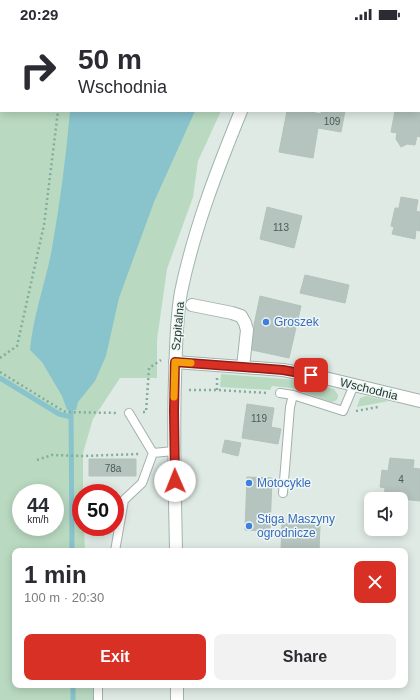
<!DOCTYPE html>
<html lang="en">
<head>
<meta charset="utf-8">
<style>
	:root { --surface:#fff; --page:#f2f2f3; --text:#2b2b33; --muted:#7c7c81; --accent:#d93025 }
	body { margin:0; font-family:Arial,sans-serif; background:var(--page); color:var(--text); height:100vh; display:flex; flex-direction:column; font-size:15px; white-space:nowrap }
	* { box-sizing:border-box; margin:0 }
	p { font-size:13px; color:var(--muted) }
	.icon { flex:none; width:22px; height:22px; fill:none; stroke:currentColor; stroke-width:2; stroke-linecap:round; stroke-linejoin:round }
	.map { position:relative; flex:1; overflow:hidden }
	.details { position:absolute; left:12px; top:520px; width:396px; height:140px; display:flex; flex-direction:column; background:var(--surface); border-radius:8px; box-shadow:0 2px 10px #0003 }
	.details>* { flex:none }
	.top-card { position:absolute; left:0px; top:0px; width:420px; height:84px; box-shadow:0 2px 10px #0003; background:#fff; color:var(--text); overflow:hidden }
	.tools { position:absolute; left:364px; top:464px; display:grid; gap:8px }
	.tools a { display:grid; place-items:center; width:44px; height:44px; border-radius:8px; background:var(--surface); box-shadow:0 2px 10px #0003; font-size:20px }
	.speed { position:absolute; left:12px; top:456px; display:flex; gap:8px; font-size:20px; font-weight:700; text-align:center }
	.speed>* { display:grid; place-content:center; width:52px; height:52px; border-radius:50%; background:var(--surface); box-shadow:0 2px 10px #0003; line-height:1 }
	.speed small { font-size:10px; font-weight:400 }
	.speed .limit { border:6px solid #d22; background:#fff; color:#111 }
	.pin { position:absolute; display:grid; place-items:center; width:34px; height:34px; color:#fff; margin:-17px; border-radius:8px; box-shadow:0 2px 6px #0006 }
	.me { position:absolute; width:44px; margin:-22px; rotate:359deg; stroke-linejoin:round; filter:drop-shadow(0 0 3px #0008) }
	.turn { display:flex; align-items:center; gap:14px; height:84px; padding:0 12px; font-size:18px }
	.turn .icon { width:52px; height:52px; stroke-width:2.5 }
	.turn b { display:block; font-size:28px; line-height:34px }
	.round { display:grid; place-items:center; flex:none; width:42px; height:42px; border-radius:8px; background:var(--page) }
	.head { display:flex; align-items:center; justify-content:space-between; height:68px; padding:0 12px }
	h1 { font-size:24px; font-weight:700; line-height:30px }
	.cta { display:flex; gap:8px; margin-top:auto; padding:8px 12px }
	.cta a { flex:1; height:46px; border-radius:8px; background:var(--accent); color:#fff; font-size:16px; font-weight:700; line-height:46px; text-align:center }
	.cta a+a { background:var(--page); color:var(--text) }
	.status { display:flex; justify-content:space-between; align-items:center; height:28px; padding:0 20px; background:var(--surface); direction:ltr }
	.status svg { height:11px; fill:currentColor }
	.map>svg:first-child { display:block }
	.green { fill:#b9dac1; fill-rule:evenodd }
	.water { fill:#89c3cc }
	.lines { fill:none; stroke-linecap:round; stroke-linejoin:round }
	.stream { stroke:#89c3cc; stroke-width:5 }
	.building { fill:#b5c4be; stroke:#b2c3bc }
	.lane-casing { stroke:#a2b1ac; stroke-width:10 }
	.street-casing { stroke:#a2b1ac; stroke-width:14 }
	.secondary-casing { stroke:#9fb5ad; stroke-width:14 }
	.path { stroke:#81ac9e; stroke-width:2.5; stroke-dasharray:2 3; stroke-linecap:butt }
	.lane { stroke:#fff; stroke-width:8 }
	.street { stroke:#fff; stroke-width:12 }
	.secondary { stroke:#fff; stroke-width:12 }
	.route-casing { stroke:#8d1f18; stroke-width:10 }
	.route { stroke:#d93025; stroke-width:7 }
	.slow { stroke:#f59e0b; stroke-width:7 }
	.shop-dot { fill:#3f7fe0; stroke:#eff6f3; stroke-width:1.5 }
	.labels { text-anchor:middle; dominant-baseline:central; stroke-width:3; stroke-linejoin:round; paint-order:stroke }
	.number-label { font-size:10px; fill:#465c55 }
	.shop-label { font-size:12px; fill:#366cbe; stroke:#eff6f3; text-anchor:start }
	.street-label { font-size:12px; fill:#213932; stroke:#eff6f3 }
</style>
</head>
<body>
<div class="status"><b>20:29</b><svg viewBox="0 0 49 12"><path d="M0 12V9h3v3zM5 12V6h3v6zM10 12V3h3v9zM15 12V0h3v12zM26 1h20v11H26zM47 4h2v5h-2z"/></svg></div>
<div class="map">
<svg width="420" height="672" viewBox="0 0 420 672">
	<rect width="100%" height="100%" fill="#dfeae5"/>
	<path class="green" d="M 0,0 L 259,0 L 1,1 L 1,83 L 221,83 L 198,133 L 193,169 L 167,241 L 157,312 L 157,350 L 120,350 L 93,391 L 83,425 L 83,465 L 81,465 L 81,499 L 84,499 L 85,523 L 15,523 L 15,657 L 93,657 L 95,672 L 0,672 ZM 21,465 L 55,465 L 55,499 L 21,499 Z
		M 221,346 L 297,352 L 334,361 L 338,367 C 338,372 336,373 331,374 L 292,360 L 272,358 L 270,362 L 220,359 Z
		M 366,368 L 389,373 L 357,379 L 360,370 Z"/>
	<path class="water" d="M 80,0 L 233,0 L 80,1 Z
		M 70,83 L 195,83 L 154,174 L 119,270 L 106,328 L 95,353 L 78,374 L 76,382 L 67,382 L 62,368 L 42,334 L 30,322 C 33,287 46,254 52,220 C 60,175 66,129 70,83 Z"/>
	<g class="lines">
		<path class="stream" d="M 0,350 L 59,386 L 71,389
			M 71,382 L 72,523
			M 73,657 L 73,672"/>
	</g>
	<path class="building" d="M 287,83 L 306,83 L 321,86 L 321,83 L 345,83 L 341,104 L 318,100 L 313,130 L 279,124 Z
		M 395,83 L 420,83 L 420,109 L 417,108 L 415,117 L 407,116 L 401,119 L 396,111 L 397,105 L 391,104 Z
		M 401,169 L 418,172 L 416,183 L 420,184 L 420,203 L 416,202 L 415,211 L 392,206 L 394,199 L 391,198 L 395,180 L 399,180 Z
		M 267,179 L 302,188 L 294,220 L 260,211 Z
		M 305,247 L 349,257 L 345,275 L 300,265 Z
		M 260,268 L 301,278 L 289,330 L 252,322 L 254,303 L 254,297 Z
		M 247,376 L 274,380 L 271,399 L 281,401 L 278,416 L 242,410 Z
		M 225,412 L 241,415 L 238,428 L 222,424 Z
		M 390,430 L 414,432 L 413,440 L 420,441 L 420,473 L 384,469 L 385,460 L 380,459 L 382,442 L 388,443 Z
		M 89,431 L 136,431 L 136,448 L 89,448 Z
		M 247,449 L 272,450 L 270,503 L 245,502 Z
		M 282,495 L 320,497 L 319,523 L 281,522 Z"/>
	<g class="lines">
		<defs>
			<path id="lane" d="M 280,365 L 293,367 L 343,383 L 354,357
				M 129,385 L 153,425
				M 283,465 L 290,379 L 293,367
				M 115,523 L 124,472 L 142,455 L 153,425 L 174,423
				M 98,657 L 98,672"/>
			<path id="street" d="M 192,277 L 232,285 L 241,288 L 245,295 L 247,302 L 243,339
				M 175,334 L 283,342 L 325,350 L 420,373"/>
			<path id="secondary" d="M 273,1 L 274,0
				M 176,523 C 175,466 173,408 175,351 C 176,322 176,292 181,264 C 194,201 217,142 241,83
				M 177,657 L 177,672"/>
		</defs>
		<use href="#lane" class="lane-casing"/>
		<use href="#street" class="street-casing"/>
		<use href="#secondary" class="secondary-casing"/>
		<path class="path" d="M 67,1 L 68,0
			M 0,330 L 17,318 L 44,197 L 58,83
			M 0,344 L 60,381 L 66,384 L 118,385
			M 189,362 L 217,362 L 268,365
			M 217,362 L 217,350
			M 356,383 L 378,379
			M 143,384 L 146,384 L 149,340 L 161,332
			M 37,432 L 52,427 L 83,428 L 139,426"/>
		<use href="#lane" class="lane"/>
		<use href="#street" class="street"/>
		<use href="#secondary" class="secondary"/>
	</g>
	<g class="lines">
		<defs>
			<path id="route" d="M 175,453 L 174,383 L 175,334 L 283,342 L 311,347"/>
		</defs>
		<use href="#route" class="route-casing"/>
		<use href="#route" class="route"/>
		<path class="slow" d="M 174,369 L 175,334 L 191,335"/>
	</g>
	<g class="shop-dot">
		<circle cx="266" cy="294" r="4"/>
		<circle cx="249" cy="455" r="4"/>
		<circle cx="249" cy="498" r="4"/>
	</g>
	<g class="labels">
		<g class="number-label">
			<text x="332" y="93">109</text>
			<text x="281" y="199">113</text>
			<text x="259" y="390">119</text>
			<text x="113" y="440">78a</text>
			<text x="401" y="451">4</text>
		</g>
		<g class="shop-label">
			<text x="274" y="294">Groszek</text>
			<text x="257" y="455">Motocykle</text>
			<text x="257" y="491">Stiga Maszyny<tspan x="257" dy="14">ogrodnicze</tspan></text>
		</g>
		<g class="street-label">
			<text transform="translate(178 298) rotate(-85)">Szpitalna</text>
			<text transform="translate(369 361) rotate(14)">Wschodnia</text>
		</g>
	</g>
</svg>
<div class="tools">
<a><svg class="icon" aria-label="sound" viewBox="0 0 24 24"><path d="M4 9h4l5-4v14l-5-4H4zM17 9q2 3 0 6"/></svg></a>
</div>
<div class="speed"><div>44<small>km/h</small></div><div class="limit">50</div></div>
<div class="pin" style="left:311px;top:347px;background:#d93025"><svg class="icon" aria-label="arrive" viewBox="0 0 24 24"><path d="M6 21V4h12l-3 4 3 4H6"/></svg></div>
<svg class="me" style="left:175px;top:453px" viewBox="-20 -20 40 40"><circle r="19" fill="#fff"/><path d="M0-13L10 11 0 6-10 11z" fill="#d93025"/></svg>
<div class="top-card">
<div class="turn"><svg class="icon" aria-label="right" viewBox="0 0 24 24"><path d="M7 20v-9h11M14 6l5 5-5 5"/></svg><div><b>50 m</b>Wschodnia</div></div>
</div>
<section class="details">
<div class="head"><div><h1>1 min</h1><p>100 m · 20:30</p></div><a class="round" style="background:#d93025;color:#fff"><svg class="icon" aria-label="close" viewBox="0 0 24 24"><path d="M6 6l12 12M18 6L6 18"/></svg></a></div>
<div class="cta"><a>Exit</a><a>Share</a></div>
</section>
</div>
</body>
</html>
